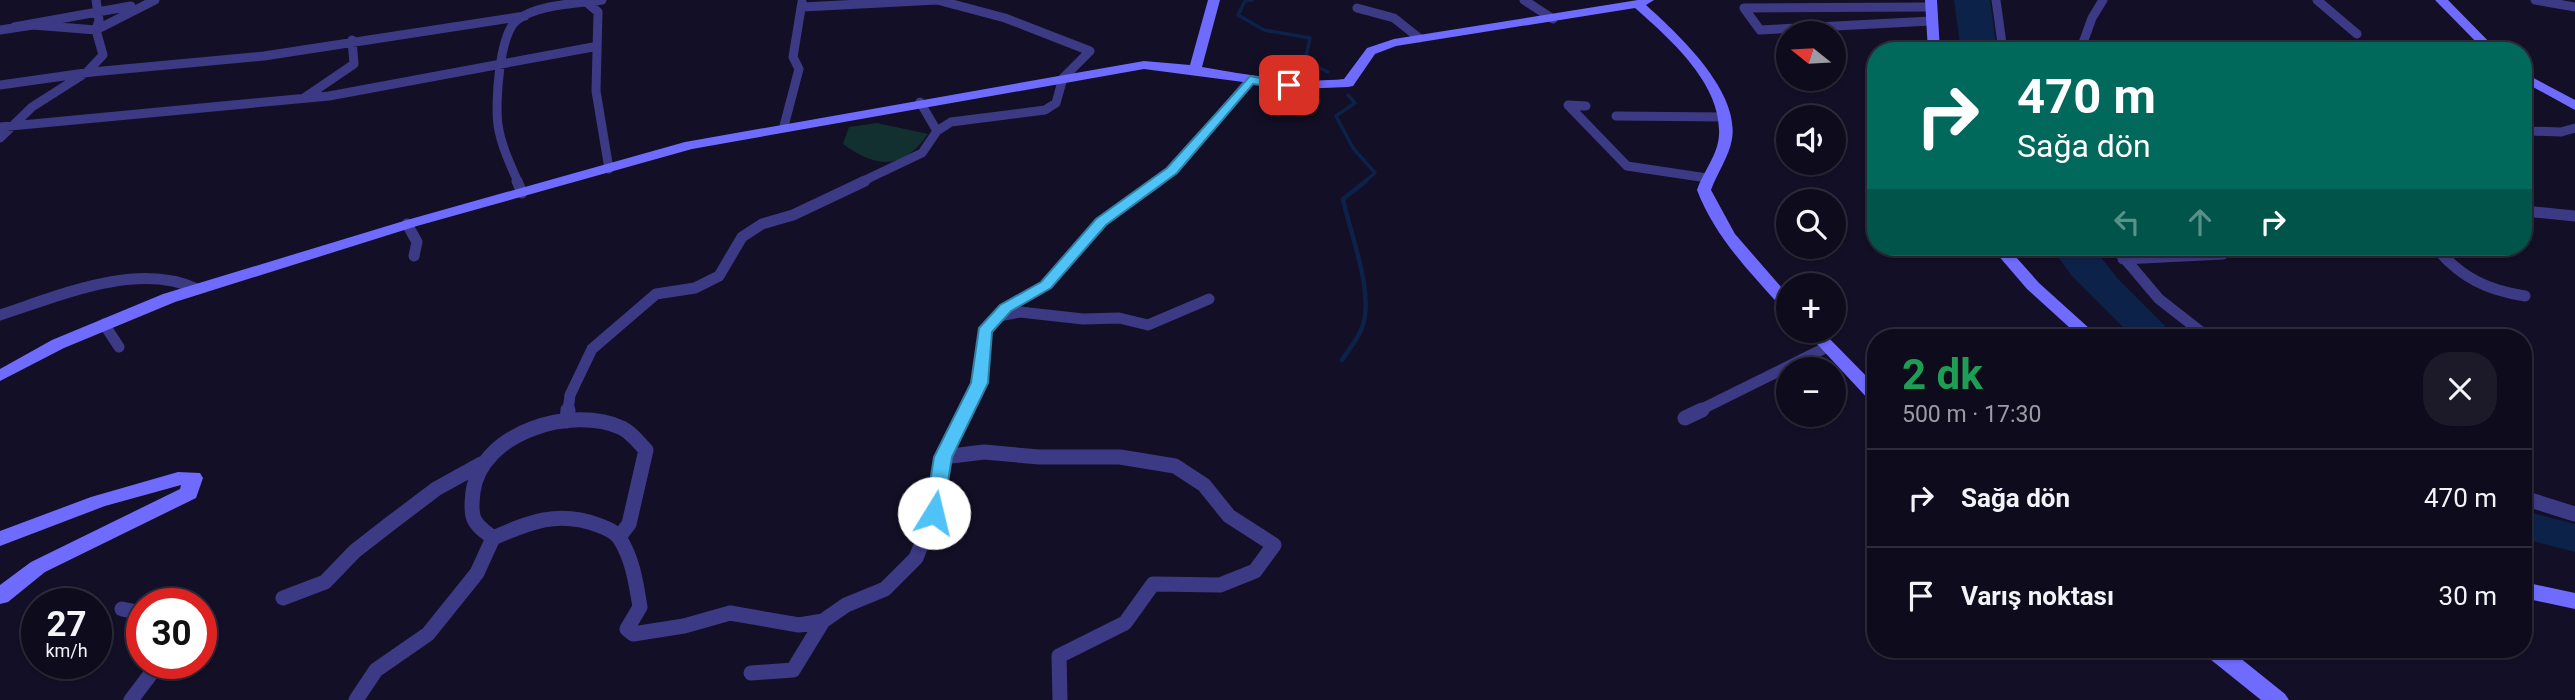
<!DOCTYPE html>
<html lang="tr">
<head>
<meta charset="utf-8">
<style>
	:root { --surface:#0e0b1c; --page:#1c1929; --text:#f1f3f6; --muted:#9b9ba3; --line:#2e2b3b }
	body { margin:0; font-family:Roboto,sans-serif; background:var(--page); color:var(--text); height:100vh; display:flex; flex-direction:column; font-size:26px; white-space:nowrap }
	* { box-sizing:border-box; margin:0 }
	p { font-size:23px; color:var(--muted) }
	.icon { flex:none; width:38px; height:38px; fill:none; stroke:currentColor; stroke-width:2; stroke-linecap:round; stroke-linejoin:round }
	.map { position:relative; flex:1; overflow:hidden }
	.sheet { position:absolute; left:1867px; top:329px; width:665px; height:329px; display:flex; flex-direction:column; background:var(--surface); border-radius:28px; box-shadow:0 2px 5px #0004,0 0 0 2px var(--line) }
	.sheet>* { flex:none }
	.hud { position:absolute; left:1867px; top:42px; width:665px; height:214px; border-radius:28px; box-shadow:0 2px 5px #0004,0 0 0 2px var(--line); background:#00695c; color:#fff; overflow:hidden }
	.needle { width:46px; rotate:288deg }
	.controls { position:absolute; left:1776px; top:21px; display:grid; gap:14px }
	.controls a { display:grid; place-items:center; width:70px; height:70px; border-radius:50%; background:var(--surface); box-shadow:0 2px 5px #0004,0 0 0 2px var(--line); font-size:35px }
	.speed { position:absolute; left:21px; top:588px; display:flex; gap:14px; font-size:35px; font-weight:700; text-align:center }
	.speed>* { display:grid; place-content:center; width:91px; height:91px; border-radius:50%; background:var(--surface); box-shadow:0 2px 5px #0004,0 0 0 2px var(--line); line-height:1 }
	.speed small { font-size:18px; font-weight:400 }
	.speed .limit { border:10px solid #d22; background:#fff; color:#111 }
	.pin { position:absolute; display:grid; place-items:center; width:60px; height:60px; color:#fff; margin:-30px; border-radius:14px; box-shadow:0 4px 10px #0006 }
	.me { position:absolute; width:77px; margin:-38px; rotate:9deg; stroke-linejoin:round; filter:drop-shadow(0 0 5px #0008) }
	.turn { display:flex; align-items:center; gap:24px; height:147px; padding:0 35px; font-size:32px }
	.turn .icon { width:91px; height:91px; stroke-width:2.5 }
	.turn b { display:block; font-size:49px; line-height:60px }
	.lanes { display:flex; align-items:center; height:66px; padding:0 35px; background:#0003; justify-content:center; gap:35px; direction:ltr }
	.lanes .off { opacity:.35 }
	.round { display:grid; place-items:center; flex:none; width:74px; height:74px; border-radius:28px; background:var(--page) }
	.summary { display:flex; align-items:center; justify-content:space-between; height:119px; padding:0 35px }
	h1 { font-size:42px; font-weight:700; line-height:52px; color:#1e9e55 }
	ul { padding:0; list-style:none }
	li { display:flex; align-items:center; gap:21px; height:98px; padding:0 35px; border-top:2px solid var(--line) }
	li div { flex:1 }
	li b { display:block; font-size:26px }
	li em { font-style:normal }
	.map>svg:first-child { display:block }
	.green { fill:#12302f }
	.water { fill:#0c2248 }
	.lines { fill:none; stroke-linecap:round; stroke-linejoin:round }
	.stream-far1 { stroke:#0c2248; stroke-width:3.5 }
	.stream { stroke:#0c2248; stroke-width:4.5 }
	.street-far2 { stroke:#3d3a85; stroke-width:9 }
	.street-far1 { stroke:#3d3a85; stroke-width:11 }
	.street { stroke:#3d3a85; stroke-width:15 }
	.secondary { fill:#6f6bff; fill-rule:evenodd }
	.route { fill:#4fc3f7; stroke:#337fa1; stroke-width:2 }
</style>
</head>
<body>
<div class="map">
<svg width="2575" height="700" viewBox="0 0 2575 700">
	<rect width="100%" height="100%" fill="#130f26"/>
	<path class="green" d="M 877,123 L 928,134 C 903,170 877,169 843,144 L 849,127 Z"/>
	<path class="water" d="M 1954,0 L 1990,0 L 1997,51 L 1961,51 Z
		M 2051,247 L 2093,247 L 2118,279 L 2177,338 L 2134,338 L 2071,275 Z
		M 2524,511 L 2575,524 L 2575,552 L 2524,539 Z"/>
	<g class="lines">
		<path class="stream-far1" d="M 1252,0 L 1245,1 L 1238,15 L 1264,30 L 1310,38 L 1305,61 L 1328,72
			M 1348,95 L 1355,103 L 1336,116 L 1353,148 L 1375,173 L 1364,182"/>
		<path class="stream" d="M 1342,360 C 1349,349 1358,339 1362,328 C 1375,293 1350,234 1343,199 L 1366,181"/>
		<path class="street-far2" d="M 584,0 L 598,12 L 596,91 L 609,169
			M 1524,0 L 1553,19
			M 1996,0 L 2003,51
			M 2317,0 L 2357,34
			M 2535,0 L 2575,7
			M 803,7 L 937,0 L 1005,18 L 1090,51 L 1063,78 L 1056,103 L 1045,110 L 951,122 L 937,131
			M 1357,8 L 1394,18 L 1419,38
			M 1744,8 L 1760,30 L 1931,21
			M 1744,8 L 1931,7
			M 14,27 L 131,6
			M 0,30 L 33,25 L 96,30 L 99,20 L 96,0
			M 2080,51 L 2092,18 L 2103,0
			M 0,85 L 92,72 L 264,56 L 525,16
			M 304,98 L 354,64 L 352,40
			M 1586,106 L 1568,105 L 1627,166 L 1707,178
			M 1616,116 L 1725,117
			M 784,126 L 799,69 L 793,57 L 802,2
			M 0,127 L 329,96 L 593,47
			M 2530,131 L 2561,132 L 2575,128
			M 0,138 L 32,107 L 87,72 L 103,55 L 96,30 L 155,0
			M 518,182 C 510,164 501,145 498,125 C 495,104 499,34 517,20 C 539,4 576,4 602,0
			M 861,182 L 922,153 L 937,131 L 920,102
			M 1156,182 L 1172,171 L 1250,80"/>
		<path class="street-far1" d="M 517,181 L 522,193
			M 2524,211 L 2575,216
			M 407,224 L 417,242 L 414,256
			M 2115,247 L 2159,299 L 2209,338
			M 2443,247 L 2437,249 C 2462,278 2487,290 2525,296
			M 2123,259 L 2223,254 L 2217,247
			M 0,315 C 59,296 137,261 197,289
			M 999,316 L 1020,312 L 1083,319 L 1119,318 L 1148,325 L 1209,299
			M 104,324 L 119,347
			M 568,411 L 570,395 L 592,349 L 656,294 L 695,288 L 719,276 L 742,237 L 762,224 L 793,215 L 865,181
			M 965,411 L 979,383 L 984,331 L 1006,308 L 1046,285 L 1101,222 L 1159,181
			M 1698,411 L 1827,347"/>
		<path class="street" d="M 1685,418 L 1702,410
			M 567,421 L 568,410
			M 943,457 L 984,452 L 1039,457 L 1120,457 L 1175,466 L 1204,485 L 1229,516 L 1274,545 L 1255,571 L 1220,585 L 1153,584 L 1125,623 L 1059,656 L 1060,700
			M 2524,498 L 2575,514
			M 493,538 C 487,533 477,527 474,519 C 471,512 472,500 473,492 C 481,432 572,405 622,428 C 632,433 639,443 646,450 L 629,524 L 619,537
			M 283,598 L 325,582 L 355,551 L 391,523 L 436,489 L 481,464
			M 122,609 L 142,613
			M 751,673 L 793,670 L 823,621
			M 131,700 L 159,663
			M 356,700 L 376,670 L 428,634 L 477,573 L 493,538 C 530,522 558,510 598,525 C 606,528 615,531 620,539 C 633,560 636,583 640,607 L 627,629 L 633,634 L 684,626 L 730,613 L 799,625 L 823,621 L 846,605 L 885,589 L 916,558 L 934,513 L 943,457 L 966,410"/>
		<path class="secondary" d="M 1208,0 L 1220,0 L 1202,67 C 1249,75 1296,84 1344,79 L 1367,48 L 1394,39 L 1638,0 L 1654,0 L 1646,5 C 1678,34 1740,91 1732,139 C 1729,157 1717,173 1711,190 L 1735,234 L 1788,295 L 1788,309 L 1782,308 C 1749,271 1715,237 1697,190 C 1703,172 1718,155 1719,135 C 1722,84 1670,39 1635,8 L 1396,46 L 1375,54 L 1353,86 L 1348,87 L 1297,89 L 1144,69 L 692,149 L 417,226 L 175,302 L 64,348 L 0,381 L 0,369 L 52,340 L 163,294 L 407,220 L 685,142 L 1144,61 L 1190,65 Z
			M 1925,0 L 1937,0 L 1940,51 L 1928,51 Z
			M 2435,0 L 2448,0 L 2498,51 L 2485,51 Z
			M 2524,73 L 2575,100 L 2575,110 L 2524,82 Z
			M 1991,247 L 2007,247 L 2039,283 L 2100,338 L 2081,338 L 2027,289 Z
			M 1805,331 L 1822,331 L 1876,386 L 1876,403 L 1870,401 Z
			M 178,472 L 200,473 L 203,478 L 196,498 L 45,572 L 8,602 L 0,604 L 0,585 L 31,562 L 180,489 L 181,485 L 105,506 L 0,546 L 0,531 L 91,497 Z
			M 2524,582 L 2575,593 L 2575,609 L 2524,598 Z
			M 2202,649 L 2229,649 L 2285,694 L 2289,700 L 2261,700 L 2205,655 Z"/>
	</g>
	<path class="route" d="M 1250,76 L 1295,85 L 1289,89 L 1253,84 L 1177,173 L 1106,225 L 1051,288 L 1011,311 L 992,332 L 988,383 L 952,457 L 943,513 L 940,518 L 927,518 L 925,513 L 934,457 L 971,383 L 979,328 L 1000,305 L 1041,282 L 1096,219 L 1167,168 Z"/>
</svg>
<div class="controls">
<a><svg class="needle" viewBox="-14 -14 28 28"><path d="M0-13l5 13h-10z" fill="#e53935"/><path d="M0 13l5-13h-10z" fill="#9b9ba3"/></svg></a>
<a><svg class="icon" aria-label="sound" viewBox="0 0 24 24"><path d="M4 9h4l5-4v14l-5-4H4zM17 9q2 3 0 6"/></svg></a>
<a><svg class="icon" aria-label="search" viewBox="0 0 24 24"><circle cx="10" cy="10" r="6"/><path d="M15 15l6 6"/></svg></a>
<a>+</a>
<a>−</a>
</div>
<div class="speed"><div>27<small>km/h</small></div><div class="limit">30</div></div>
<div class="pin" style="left:1289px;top:85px;background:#d93025"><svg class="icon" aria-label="arrive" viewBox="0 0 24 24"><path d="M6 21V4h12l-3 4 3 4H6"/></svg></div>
<svg class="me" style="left:934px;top:513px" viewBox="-20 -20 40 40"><circle r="19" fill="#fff"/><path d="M0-13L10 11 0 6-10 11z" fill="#4fc3f7"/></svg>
<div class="hud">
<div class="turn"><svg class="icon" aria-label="right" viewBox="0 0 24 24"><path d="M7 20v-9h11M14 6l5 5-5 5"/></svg><div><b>470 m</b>Sağa dön</div></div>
<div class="lanes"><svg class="icon off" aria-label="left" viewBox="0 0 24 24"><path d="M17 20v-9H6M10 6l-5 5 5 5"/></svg><svg class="icon off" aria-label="ahead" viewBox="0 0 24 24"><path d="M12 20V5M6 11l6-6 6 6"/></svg><svg class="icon" aria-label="right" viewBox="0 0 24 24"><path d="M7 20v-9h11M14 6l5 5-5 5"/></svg></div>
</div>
<section class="sheet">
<div class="summary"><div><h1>2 dk</h1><p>500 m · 17:30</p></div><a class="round"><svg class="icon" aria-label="close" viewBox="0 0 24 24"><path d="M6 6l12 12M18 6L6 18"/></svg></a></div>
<ul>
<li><svg class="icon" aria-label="right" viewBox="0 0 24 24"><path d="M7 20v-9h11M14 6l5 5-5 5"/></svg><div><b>Sağa dön</b></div><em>470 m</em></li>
<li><svg class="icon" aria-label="arrive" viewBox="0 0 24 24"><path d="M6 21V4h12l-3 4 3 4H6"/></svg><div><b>Varış noktası</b></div><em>30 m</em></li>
</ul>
</section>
</div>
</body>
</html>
